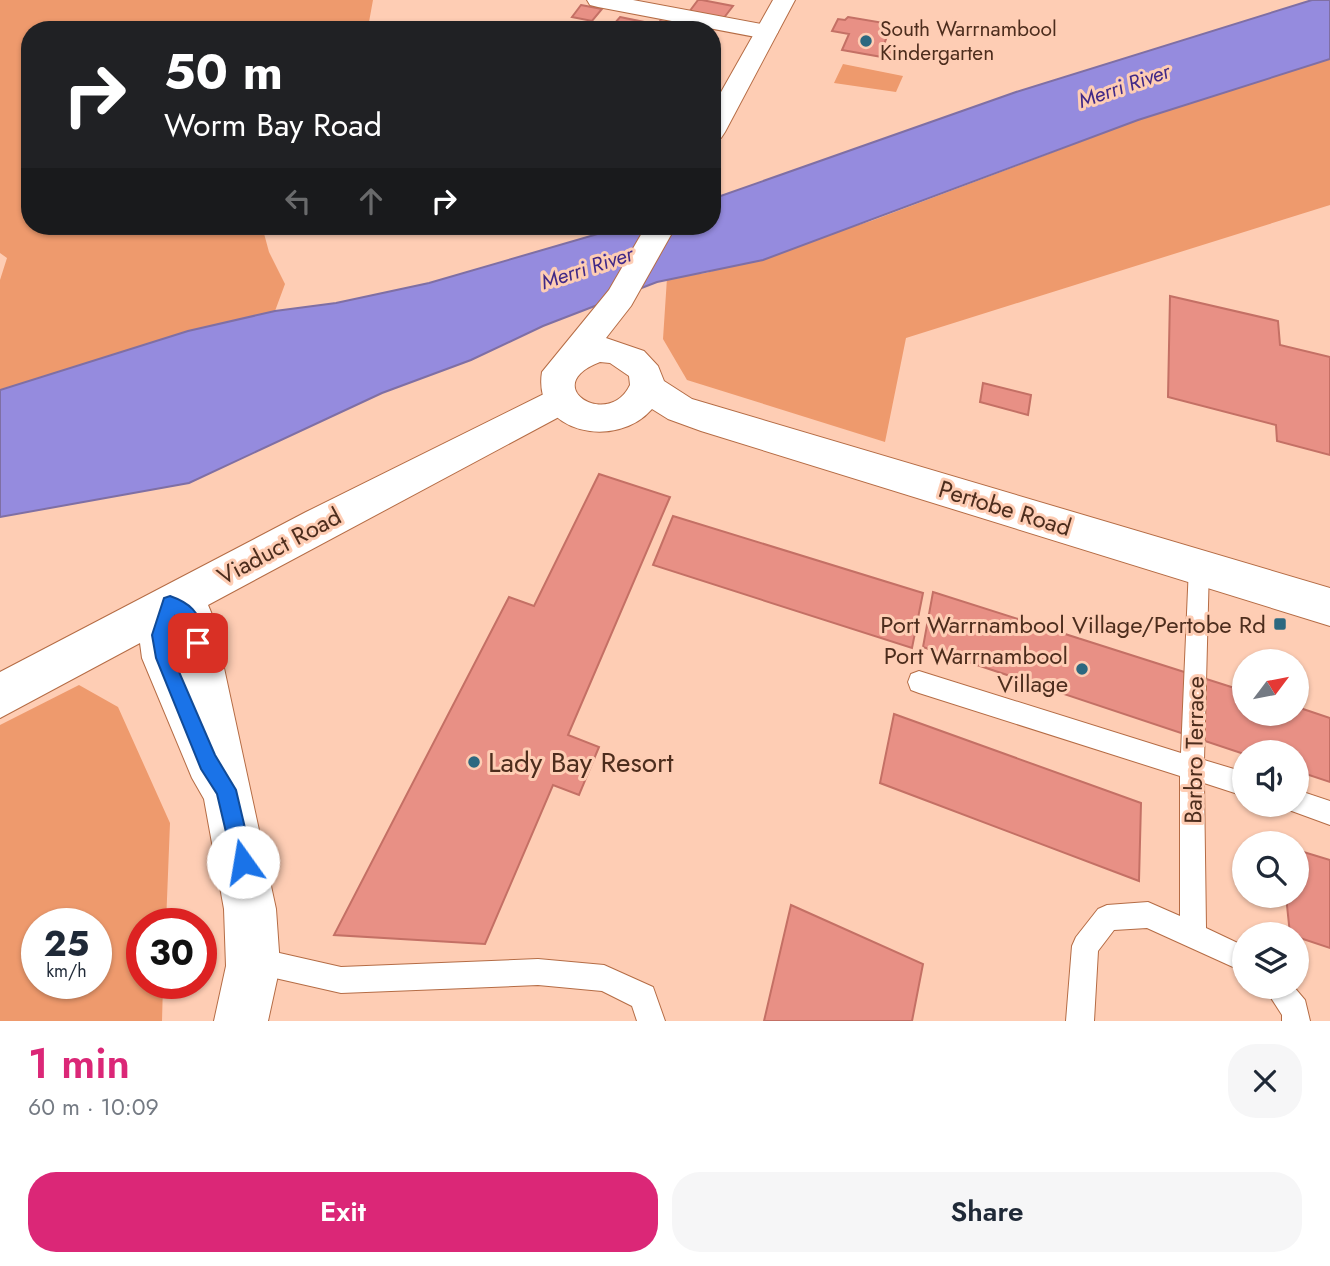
<!DOCTYPE html>
<html lang="en">
<head>
<meta charset="utf-8">
<style>
	:root { --surface:#fff; --page:#f6f6f7; --text:#1f2937; --muted:#747a83; --accent:#db2777 }
	body { margin:0; font-family:Jost,sans-serif; background:var(--page); color:var(--text); height:100vh; display:flex; flex-direction:column; font-size:26px; white-space:nowrap }
	* { box-sizing:border-box; margin:0 }
	p { font-size:23px; color:var(--muted) }
	.icon { flex:none; width:38px; height:38px; fill:none; stroke:currentColor; stroke-width:2; stroke-linecap:round; stroke-linejoin:round }
	.map { position:relative; height:1021px; overflow:hidden }
	.drawer { display:flex; flex-direction:column; background:var(--surface); flex:1 }
	.drawer>* { flex:none }
	.guide { position:absolute; left:21px; top:21px; width:700px; height:214px; border-radius:28px; box-shadow:0 2px 5px #0004; background:#202124; color:#fff; overflow:hidden }
	.needle { width:46px; rotate:58deg }
	.buttons { position:absolute; left:1232px; top:649px; display:grid; gap:14px }
	.buttons a { display:grid; place-items:center; width:77px; height:77px; border-radius:50%; background:var(--surface); box-shadow:0 2px 5px #0004; font-size:35px }
	.speed { position:absolute; left:21px; top:908px; display:flex; gap:14px; font-size:35px; font-weight:700; text-align:center }
	.speed>* { display:grid; place-content:center; width:91px; height:91px; border-radius:50%; background:var(--surface); box-shadow:0 2px 5px #0004; line-height:1 }
	.speed small { font-size:18px; font-weight:400 }
	.speed .limit { border:10px solid #d22; background:#fff; color:#111 }
	.pin { position:absolute; display:grid; place-items:center; width:60px; height:60px; color:#fff; margin:-30px; border-radius:14px; box-shadow:0 4px 10px #0006 }
	.me { position:absolute; width:77px; margin:-38px; rotate:347deg; stroke-linejoin:round; filter:drop-shadow(0 0 5px #0008) }
	.turn { display:flex; align-items:center; gap:24px; height:147px; padding:0 28px; font-size:32px }
	.turn .icon { width:91px; height:91px; stroke-width:2.5 }
	.turn b { display:block; font-size:49px; line-height:60px }
	.lanes { display:flex; align-items:center; height:66px; padding:0 28px; background:#0003; justify-content:center; gap:35px; direction:ltr }
	.lanes .off { opacity:.35 }
	.round { display:grid; place-items:center; flex:none; width:74px; height:74px; border-radius:28px; background:var(--page) }
	.overview { display:flex; align-items:center; justify-content:space-between; height:119px; padding:0 28px }
	h1 { font-size:42px; font-weight:600; line-height:52px; color:var(--accent) }
	.action { display:flex; gap:14px; margin-top:auto; padding:14px 28px }
	.action a { flex:1; height:80px; border-radius:28px; background:var(--accent); color:#fff; font-size:28px; font-weight:600; line-height:80px; text-align:center }
	.action a+a { background:var(--page); color:var(--text) }
	.map>svg:first-child { display:block }
	.green { fill:#ee9a6d; fill-rule:evenodd }
	.water { fill:#958bde; stroke:#7f6fa4; stroke-width:2 }
	.building { fill:#e89085; stroke:#c47065; stroke-width:2 }
	.lines { fill:none; stroke-linecap:round; stroke-linejoin:round }
	.service-casing { stroke:#b56c45; stroke-width:2 }
	.minor-casing { stroke:#b56c45; stroke-width:2 }
	.tertiary-casing { stroke:#b56c45; stroke-width:2 }
	.service { fill:#fff; fill-rule:evenodd }
	.minor { fill:#fff; fill-rule:evenodd }
	.tertiary { fill:#fff; fill-rule:evenodd }
	.route { fill:#1a73e8; stroke:#114b97; stroke-width:2 }
	.poi-dot { fill:#2d6880; stroke:#fecdb4; stroke-width:2.5 }
	.labels { text-anchor:middle; dominant-baseline:central; stroke-width:6; stroke-linejoin:round; paint-order:stroke }
	.far-poi-label { font-size:21px; fill:#4d2d1d; stroke:#fecdb4; text-anchor:start }
	.far-water-label { font-size:21px; font-style:italic; fill:#402887; stroke:#fecdb4 }
	.street-label { font-size:24px; fill:#4d2d1d; stroke:#fecdb4 }
	.poi-label { font-size:24px; fill:#4d2d1d; stroke:#fecdb4; text-anchor:end }
	.near-poi-label { font-size:28px; fill:#4d2d1d; stroke:#fecdb4; text-anchor:start }
</style>
</head>
<body>
<div class="map">
<svg width="1330" height="1021" viewBox="0 0 1330 1021">
	<rect width="100%" height="100%" fill="#fecdb4"/>
	<path class="green" d="M 0,0 L 373,0 L 369,22 L 379,30 L 30,30 L 30,226 L 262,226 L 269,252 L 285,284 L 275,311 L 188,331 L 0,390 L 0,280 L 7,258 L 0,253 Z
		M 1330,59 L 1330,205 L 906,338 L 885,442 L 687,380 L 663,339 L 667,278 L 706,273 L 871,221 L 1138,120 Z
		M 843,64 L 903,76 L 896,92 L 834,83 Z
		M 79,685 L 118,707 L 170,823 L 166,924 L 142,924 L 142,984 L 163,984 L 162,1021 L 0,1021 L 0,725 ZM 96,924 L 96,984 L 37,984 L 37,924 Z"/>
	<path class="water" d="M 1312,0 L 1330,0 L 1330,59 L 1138,120 L 763,260 L 657,282 L 543,326 L 471,360 L 382,393 L 189,483 L 0,517 L 0,390 L 188,331 L 275,311 L 336,303 L 429,283 L 625,226 L 712,226 L 712,199 L 1016,92 Z"/>
	<path class="building" d="M 698,0 L 702,0 L 733,6 L 723,19 L 689,12 Z
		M 581,5 L 602,9 L 592,21 L 572,17 Z
		M 620,17 L 644,22 L 637,30 L 609,30 Z
		M 848,17 L 890,24 L 890,27 L 902,29 L 900,35 L 888,33 L 883,48 L 902,51 L 899,60 L 842,50 L 849,34 L 832,31 L 838,19 L 845,20 Z
		M 660,21 L 705,29 L 654,30 Z
		M 529,22 L 566,29 L 523,30 Z
		M 1170,296 L 1278,321 L 1280,345 L 1330,357 L 1330,455 L 1277,441 L 1276,425 L 1168,397 Z
		M 983,383 L 1031,395 L 1028,415 L 980,402 Z
		M 599,474 L 670,497 L 568,735 L 599,747 L 579,795 L 553,785 L 485,944 L 334,935 L 509,597 L 534,606 Z
		M 673,516 L 923,593 L 912,648 L 653,565 Z
		M 933,592 L 1244,691 L 1244,714 L 1297,714 L 1297,707 L 1330,718 L 1330,782 L 1297,771 L 1297,752 L 1244,754 L 923,647 Z
		M 894,714 L 1141,803 L 1139,881 L 880,783 Z
		M 1297,850 L 1330,860 L 1330,948 L 1297,937 L 1297,934 L 1290,934 L 1286,896 L 1297,896 Z
		M 791,905 L 923,964 L 912,1021 L 764,1021 Z"/>
	<g class="lines">
		<defs>
			<path id="service" d="M 1199,557 L 1206,560 L 1209,566 L 1204,760 L 1244,772 L 1244,796 L 1204,783 L 1206,928 L 1244,946 L 1244,972 L 1147,928 L 1114,930 L 1098,951 L 1094,1021 L 1066,1021 L 1072,946 L 1076,937 L 1098,909 L 1107,905 L 1148,902 L 1180,916 L 1180,776 L 919,693 L 911,690 L 908,682 L 911,674 L 919,671 L 1181,753 L 1189,566 L 1192,560 Z
				M 1297,790 L 1330,801 L 1330,825 L 1289,810 L 1286,805 L 1297,805 Z
				M 275,952 L 341,967 L 538,959 L 604,965 L 653,987 L 665,1021 L 637,1021 L 632,1006 L 602,991 L 538,985 L 341,993 L 275,978 L 256,979 L 247,975 L 243,966 L 247,957 L 256,953 Z
				M 1264,987 L 1294,987 L 1305,1000 L 1310,1021 L 1282,1021 L 1282,1015 Z"/>
			<path id="minor" d="M 587,0 L 633,0 L 766,25 L 774,27 L 778,32 L 774,37 L 766,39 L 598,7 L 590,5 Z
				M 560,386 L 572,390 L 577,400 L 572,410 L 208,605 L 213,617 L 276,909 L 280,966 L 268,1021 L 214,1021 L 226,966 L 224,909 L 204,799 L 192,778 L 142,658 L 140,643 L 0,718 L 0,672 L 306,512 Z"/>
			<path id="tertiary" d="M 773,0 L 795,0 L 725,132 L 721,138 L 712,140 L 712,108 Z
				M 646,226 L 676,226 L 631,306 L 606,338 L 644,351 L 658,366 L 664,381 L 692,399 L 1330,588 L 1330,626 L 701,431 L 668,419 L 652,409 C 617,450 532,434 542,372 L 609,290 ZM 600,362 L 610,363 L 629,376 L 630,385 C 609,430 537,386 600,362 Z"/>
		</defs>
		<use href="#service" class="service-casing"/>
		<use href="#minor" class="minor-casing"/>
		<use href="#tertiary" class="tertiary-casing"/>
		<use href="#service" class="service"/>
		<use href="#minor" class="minor"/>
		<use href="#tertiary" class="tertiary"/>
	</g>
	<path class="route" d="M 170,596 C 190,603 199,612 204,632 C 206,640 208,642 205,649 L 198,652 L 192,649 L 184,622 L 175,616 L 169,635 L 173,658 L 215,755 L 236,790 L 253,862 L 250,869 L 243,873 L 236,869 L 233,862 L 217,794 L 201,769 L 156,658 L 152,635 L 164,598 Z"/>
	<g class="poi-dot">
		<circle cx="866" cy="41" r="7"/>
		<rect x="1273" y="617" width="14" height="14" rx="3.5"/>
		<circle cx="1082" cy="669" r="7"/>
		<circle cx="474" cy="762" r="7"/>
	</g>
	<g class="labels">
		<g class="far-poi-label">
			<text x="880" y="29">South Warrnambool<tspan x="880" dy="24">Kindergarten</tspan></text>
		</g>
		<g class="far-water-label">
			<text transform="translate(1124 86) rotate(-19)">Merri River</text>
			<text transform="translate(587 268) rotate(-18)">Merri River</text>
		</g>
		<g class="street-label">
			<text transform="translate(1005 508) rotate(17)">Pertobe Road</text>
			<text transform="translate(279 546) rotate(-28)">Viaduct Road</text>
			<text transform="translate(1194 750) rotate(-89)">Barbro Terrace</text>
		</g>
		<g class="poi-label">
			<text x="1266" y="624">Port Warrnambool Village/Pertobe Rd</text>
			<text x="1068" y="655">Port Warrnambool<tspan x="1068" dy="28">Village</tspan></text>
		</g>
		<g class="near-poi-label">
			<text x="488" y="762">Lady Bay Resort</text>
		</g>
	</g>
</svg>
<div class="buttons">
<a><svg class="needle" viewBox="-14 -14 28 28"><path d="M0-13l5 13h-10z" fill="#e53935"/><path d="M0 13l5-13h-10z" fill="#747a83"/></svg></a>
<a><svg class="icon" aria-label="sound" viewBox="0 0 24 24"><path d="M4 9h4l5-4v14l-5-4H4zM17 9q2 3 0 6"/></svg></a>
<a><svg class="icon" aria-label="search" viewBox="0 0 24 24"><circle cx="10" cy="10" r="6"/><path d="M15 15l6 6"/></svg></a>
<a><svg class="icon" aria-label="layers" viewBox="0 0 24 24"><path d="M12 4l9 5-9 5-9-5zM3 14l9 5 9-5"/></svg></a>
</div>
<div class="speed"><div>25<small>km/h</small></div><div class="limit">30</div></div>
<div class="pin" style="left:198px;top:643px;background:#d93025"><svg class="icon" aria-label="arrive" viewBox="0 0 24 24"><path d="M6 21V4h12l-3 4 3 4H6"/></svg></div>
<svg class="me" style="left:243px;top:862px" viewBox="-20 -20 40 40"><circle r="19" fill="#fff"/><path d="M0-13L10 11 0 6-10 11z" fill="#1a73e8"/></svg>
<div class="guide">
<div class="turn"><svg class="icon" aria-label="right" viewBox="0 0 24 24"><path d="M7 20v-9h11M14 6l5 5-5 5"/></svg><div><b>50 m</b>Worm Bay Road</div></div>
<div class="lanes"><svg class="icon off" aria-label="left" viewBox="0 0 24 24"><path d="M17 20v-9H6M10 6l-5 5 5 5"/></svg><svg class="icon off" aria-label="ahead" viewBox="0 0 24 24"><path d="M12 20V5M6 11l6-6 6 6"/></svg><svg class="icon" aria-label="right" viewBox="0 0 24 24"><path d="M7 20v-9h11M14 6l5 5-5 5"/></svg></div>
</div>
</div>
<section class="drawer">
<div class="overview"><div><h1>1 min</h1><p>60 m · 10:09</p></div><a class="round"><svg class="icon" aria-label="close" viewBox="0 0 24 24"><path d="M6 6l12 12M18 6L6 18"/></svg></a></div>
<div class="action"><a>Exit</a><a>Share</a></div>
</section>
</body>
</html>
